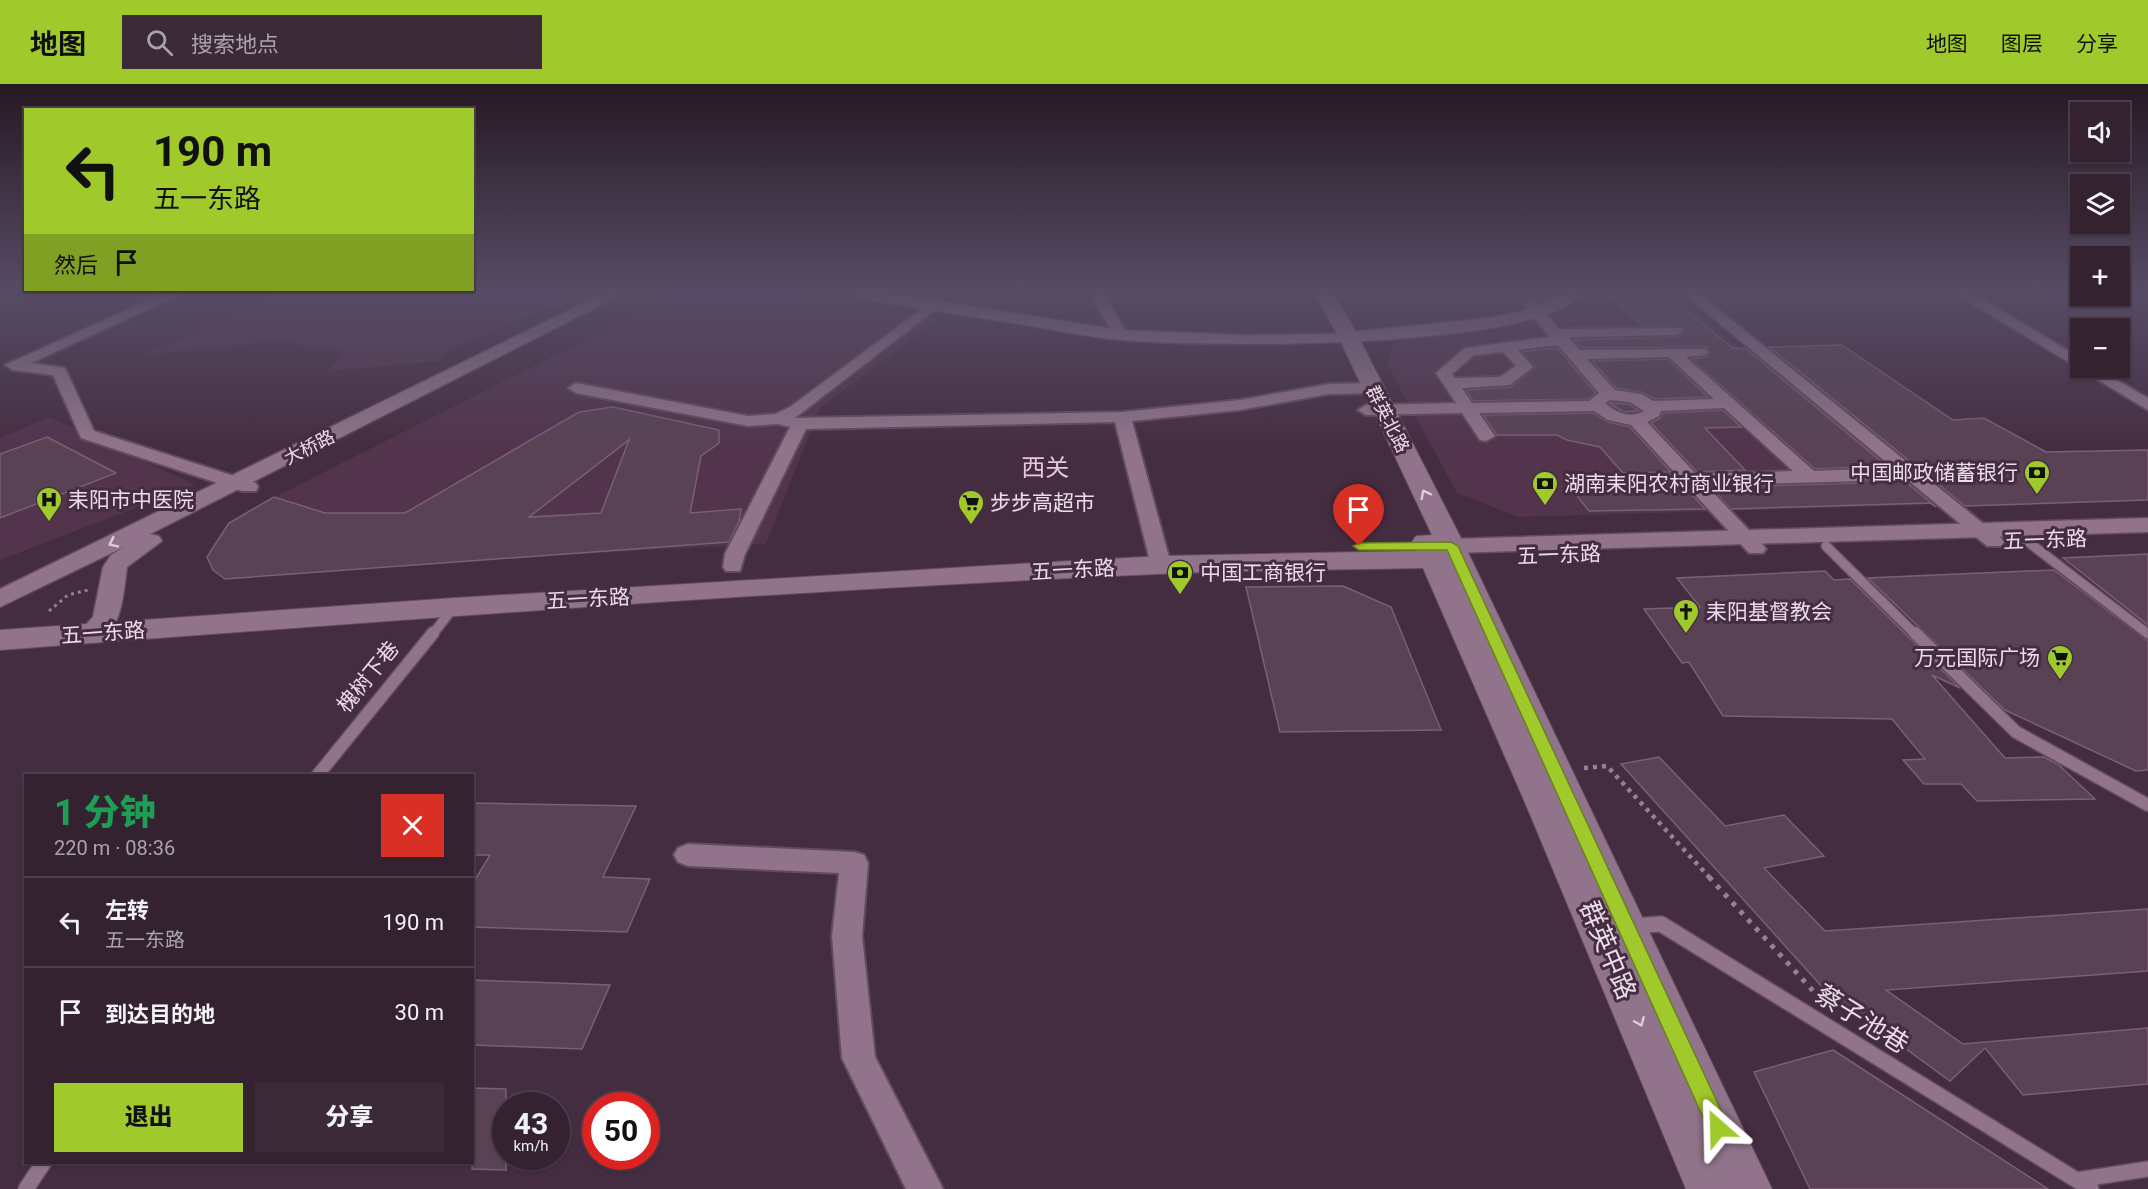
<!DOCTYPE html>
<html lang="zh">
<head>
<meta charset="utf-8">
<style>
	:root { --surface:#342231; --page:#3c2a39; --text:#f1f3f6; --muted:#a9a4ab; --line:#4e3f4d; --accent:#a0c92c }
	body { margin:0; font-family:Roboto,"Noto Sans SC",sans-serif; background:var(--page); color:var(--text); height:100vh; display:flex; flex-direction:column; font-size:22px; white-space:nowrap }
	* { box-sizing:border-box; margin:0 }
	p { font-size:20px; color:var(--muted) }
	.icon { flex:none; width:33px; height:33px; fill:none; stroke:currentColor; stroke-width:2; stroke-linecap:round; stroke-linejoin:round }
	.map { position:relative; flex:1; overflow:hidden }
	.side { position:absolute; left:24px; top:690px; width:450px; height:390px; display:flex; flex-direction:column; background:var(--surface); border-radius:0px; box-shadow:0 2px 4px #0004,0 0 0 2px var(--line) }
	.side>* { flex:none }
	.banner { position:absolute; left:24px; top:24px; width:450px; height:183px; border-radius:0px; box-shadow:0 2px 4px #0004,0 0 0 2px var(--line); background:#a0c92c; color:#111; overflow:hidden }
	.controls { position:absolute; left:2070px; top:18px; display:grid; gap:12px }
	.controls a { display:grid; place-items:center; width:60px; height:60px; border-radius:0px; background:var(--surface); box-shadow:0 2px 4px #0004,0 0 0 2px var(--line); font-size:30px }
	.speed { position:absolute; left:492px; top:1008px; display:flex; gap:12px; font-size:30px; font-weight:700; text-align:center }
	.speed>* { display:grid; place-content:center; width:78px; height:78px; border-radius:50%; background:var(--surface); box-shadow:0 2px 4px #0004,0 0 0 2px var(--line); line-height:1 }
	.speed small { font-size:15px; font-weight:400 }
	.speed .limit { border:9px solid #d22; background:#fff; color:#111 }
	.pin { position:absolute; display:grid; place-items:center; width:51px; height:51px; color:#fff; margin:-62px -26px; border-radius:50% 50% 50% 0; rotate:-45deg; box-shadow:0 0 6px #0007 }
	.pin .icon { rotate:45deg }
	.me { position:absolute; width:66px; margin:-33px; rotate:335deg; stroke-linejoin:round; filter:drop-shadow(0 0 4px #0008) }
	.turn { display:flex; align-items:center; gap:21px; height:126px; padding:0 30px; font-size:27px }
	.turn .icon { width:78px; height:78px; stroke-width:2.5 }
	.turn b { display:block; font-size:42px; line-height:51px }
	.then { display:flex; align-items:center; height:57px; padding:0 30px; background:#0003; gap:12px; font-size:22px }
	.round { display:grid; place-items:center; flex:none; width:63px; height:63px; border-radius:0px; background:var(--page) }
	.head { display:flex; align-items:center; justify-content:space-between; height:102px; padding:0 30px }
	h1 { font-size:36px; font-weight:800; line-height:45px; color:#1e9e55 }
	.action { display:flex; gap:12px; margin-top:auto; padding:12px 30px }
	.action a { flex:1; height:69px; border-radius:0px; background:var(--accent); color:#111; font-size:24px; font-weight:800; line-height:69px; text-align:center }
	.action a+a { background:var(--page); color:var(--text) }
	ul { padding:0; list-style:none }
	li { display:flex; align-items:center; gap:18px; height:90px; padding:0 30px; border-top:2px solid var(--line) }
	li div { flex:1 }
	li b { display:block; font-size:22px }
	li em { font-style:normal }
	header { display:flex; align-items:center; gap:36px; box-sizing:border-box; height:84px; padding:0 30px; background:var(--accent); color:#111 }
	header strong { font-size:28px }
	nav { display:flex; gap:33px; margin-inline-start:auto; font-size:21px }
	.search { width:420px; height:54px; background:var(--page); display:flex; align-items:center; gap:15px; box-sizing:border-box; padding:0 21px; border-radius:0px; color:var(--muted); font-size:22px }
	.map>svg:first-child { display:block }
	.built { fill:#52344d }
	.building { fill:#594254; stroke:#7b5f75; stroke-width:1.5; fill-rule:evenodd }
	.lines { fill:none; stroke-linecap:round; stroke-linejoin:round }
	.service-far2-casing { stroke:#614c5d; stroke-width:12 }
	.service-far1-casing { stroke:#614c5d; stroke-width:15 }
	.service-casing { stroke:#614c5d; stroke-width:18 }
	.minor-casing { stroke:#614c5d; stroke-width:4 }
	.tertiary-casing { stroke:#614c5d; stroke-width:3 }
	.secondary-casing { stroke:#614c5d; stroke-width:2 }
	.path-far2 { stroke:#958191; stroke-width:3; stroke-dasharray:3 4; stroke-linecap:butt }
	.path-far1 { stroke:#958191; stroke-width:4.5; stroke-dasharray:4 5; stroke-linecap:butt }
	.path { stroke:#958191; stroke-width:5; stroke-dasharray:4.5 7; stroke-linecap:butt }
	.service-far2 { stroke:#91748b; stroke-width:9 }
	.service-far1 { stroke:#91748b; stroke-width:12 }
	.service { stroke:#91748b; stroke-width:15 }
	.minor { fill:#91748b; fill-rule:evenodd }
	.tertiary { fill:#91748b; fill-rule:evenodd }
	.secondary { fill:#91748b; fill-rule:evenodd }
	.oneway { stroke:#deccda }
	.route { fill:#a0c92c; stroke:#68831d; stroke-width:1.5 }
	.labels { text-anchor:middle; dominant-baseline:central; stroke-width:6; stroke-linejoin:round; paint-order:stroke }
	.far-street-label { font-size:18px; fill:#ecdbe8; stroke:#452d41 }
	.poi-label { font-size:21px; fill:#ecdbe8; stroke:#452d41; text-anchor:start }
	.street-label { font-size:21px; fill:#ecdbe8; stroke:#452d41 }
	.quarter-label { font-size:24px; fill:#e7c7e0; stroke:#452d41 }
	.near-street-label { font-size:26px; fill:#ecdbe8; stroke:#452d41 }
</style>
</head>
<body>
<header>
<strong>地图</strong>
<div class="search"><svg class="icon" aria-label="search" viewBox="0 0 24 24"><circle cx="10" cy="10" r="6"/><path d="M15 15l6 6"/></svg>搜索地点</div>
<nav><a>地图</a><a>图层</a><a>分享</a></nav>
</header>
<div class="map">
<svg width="2148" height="1105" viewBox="0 0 2148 1105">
	<rect width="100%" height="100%" fill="#452d41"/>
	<path class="built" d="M 280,209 L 591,209 L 558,225 L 547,223 L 446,268 L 442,277 L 328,287 L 343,268 L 279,257 L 144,271 Z
		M 678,209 L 783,209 L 937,236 L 820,324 L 766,460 L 520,473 L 225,495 L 213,486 L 207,473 L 213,460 L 229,439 L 251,425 Z
		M 1689,221 L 1925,421 L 1518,433 L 1457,409 L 1387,280 L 1392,261 L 1412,250 L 1519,238 L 1567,224 Z
		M 50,333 L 195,401 L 0,476 L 0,354 Z"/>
	<path class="building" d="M 1664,209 L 1733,264 L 1745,264 L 1936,423 L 1930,419 L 1731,425 L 1711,403 L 1864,399 L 1875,390 L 1864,383 L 1815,385 L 1691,275 L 1707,273 L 1710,268 L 1707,263 L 1581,264 L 1574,256 L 1677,253 L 1685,248 L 1683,243 L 1643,242 L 1608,210 Z
		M 1842,261 L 1953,336 L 1984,334 L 2046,368 L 2148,366 L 2148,416 L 1965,422 L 1769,263 Z
		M 1546,265 L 1558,265 L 1596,309 L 1588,315 L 1473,317 L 1466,306 L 1511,303 L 1535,283 L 1522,268 Z
		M 1668,275 L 1708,313 L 1655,315 L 1641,308 L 1616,304 L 1592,277 Z
		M 1609,319 L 1629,320 L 1639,327 L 1624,328 Z
		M 613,323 L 719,346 L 719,359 L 701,372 L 690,429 L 741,425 L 739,437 L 729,458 L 225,495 L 213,486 L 207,473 L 229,439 L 274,413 L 325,429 L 405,429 L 579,328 ZM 629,356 L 601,429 L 529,433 Z
		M 1723,326 L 1741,343 L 1705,344 L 1745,386 L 1697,388 L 1651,339 L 1660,334 L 1663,329 Z
		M 1593,329 L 1608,338 L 1630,343 L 1671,388 L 1623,389 L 1600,363 L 1567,356 L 1557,351 L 1497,351 L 1483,331 Z
		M 47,353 L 116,389 L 0,434 L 0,370 Z
		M 1685,403 L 1705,425 L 1589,427 L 1574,408 Z
		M 2148,470 L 2148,541 L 2063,474 Z
		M 2054,486 L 2148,557 L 2148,686 L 2136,687 L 2005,626 L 1868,494 Z
		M 1825,487 L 1834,496 L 1850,495 L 1960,604 L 1932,591 L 2005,674 L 2044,673 L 2059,681 L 2095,715 L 1977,717 L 1961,700 L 1924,700 L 1903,676 L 1925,675 L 1892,635 L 1723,632 L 1689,578 L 1682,579 L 1644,525 L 1700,523 L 1677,494 Z
		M 1343,502 L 1391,523 L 1441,646 L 1280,648 L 1246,503 Z
		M 1659,673 L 1725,742 L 1784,731 L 1824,772 L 1764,784 L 1825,847 L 2148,825 L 2148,887 L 1886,906 L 1963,960 L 2148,944 L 2148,1000 L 2023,1011 L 1985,964 L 1950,997 L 1824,905 L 1621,680 Z
		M 472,719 L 636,722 L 603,793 L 650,795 L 627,848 L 472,843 L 472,801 L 490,771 L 472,771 Z
		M 472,896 L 610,901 L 582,965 L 472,961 Z
		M 1833,966 L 2048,1105 L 1810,1105 L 1754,988 Z
		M 472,1004 L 506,1005 L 506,1086 L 472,1085 Z"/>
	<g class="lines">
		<defs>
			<path id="service-far2" d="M 2027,457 L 2148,550
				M 1826,462 L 1916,551
				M 432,551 L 454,523"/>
			<path id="service-far1" d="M 1915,549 L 2016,648 L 2148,721
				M 317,692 L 433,549"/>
			<path id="service" d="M 1632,842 L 1661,840 L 2091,1105
				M 2077,1096 L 2148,1085
				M 26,1105 L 44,1078"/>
			<path id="minor" d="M 165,209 L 183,209 L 31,279 L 65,284 L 94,347 L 256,399 L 258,403 L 256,407 L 242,407 L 81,354 L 53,291 L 13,286 L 5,281 Z
				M 1089,209 L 1103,209 L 1128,251 L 1126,254 L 1116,254 Z
				M 1683,209 L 1698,209 L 2001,454 L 2004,458 L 2001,462 L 1987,462 Z
				M 1955,209 L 1972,209 L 2080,274 L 2080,284 L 2096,284 L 2148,314 L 2148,326 Z
				M 1530,217 L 1535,218 L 1559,245 L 1681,244 L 1683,247 L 1676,251 L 1569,253 L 1579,266 L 1705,265 L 1708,268 L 1705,271 L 1686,273 L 1814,387 L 1864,385 L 1873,391 L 1864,397 L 1706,401 L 1763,461 L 1766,465 L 1763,469 L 1749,469 L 1686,401 L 1587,402 L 1585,398 L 1594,392 L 1676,390 L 1631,341 L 1608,336 L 1594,327 L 1479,329 L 1495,352 L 1486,357 L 1480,356 L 1462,329 L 1366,331 L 1358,326 L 1366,321 L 1456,319 L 1436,289 L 1465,264 L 1550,253 L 1523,221 ZM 1558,261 L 1599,309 L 1589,317 L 1472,319 L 1462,304 L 1510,301 L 1533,283 L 1518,266 ZM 1503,268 L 1516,282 L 1500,293 L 1455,294 L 1452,290 L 1474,271 ZM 1669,273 L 1714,315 L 1654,317 L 1641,310 L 1615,306 L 1587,275 ZM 1610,316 L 1630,318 L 1644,327 C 1631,335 1616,329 1605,319 ZM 1724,324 L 1793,387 L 1696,390 L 1647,338 L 1659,332 L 1661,327 Z
				M 931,218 L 936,219 L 936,225 L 795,334 L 1122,328 L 1240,316 L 1329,300 L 1371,299 L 1379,304 L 1371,309 L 1329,310 L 1240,326 L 1132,337 L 1171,481 L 1168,485 L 1154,485 L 1151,481 L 1115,338 L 806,345 L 745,470 L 740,487 L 726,487 L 723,483 L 725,470 L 790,343 L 778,340 L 748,342 L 576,309 L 568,304 L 576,299 L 748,332 L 775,330 L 790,323 Z
				M 688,760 L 854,768 L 864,771 L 868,779 L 862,852 L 875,973 L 943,1105 L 906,1105 L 842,974 L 832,852 L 839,789 L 688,782 L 678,778 L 674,771 L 678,764 Z"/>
			<path id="tertiary" d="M 604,209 L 625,209 L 150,450 L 159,452 L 162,457 L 127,483 C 123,511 122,566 80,556 L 77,550 L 93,533 L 103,483 L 111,471 L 124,463 L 0,523 L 0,505 Z
				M 849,209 L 887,209 L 1121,246 L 1242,251 L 1331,250 L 1489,234 L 1531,225 L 1562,209 L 1582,209 C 1540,267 1198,263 1122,256 C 1092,254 1062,247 1032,242 C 974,233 915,223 857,214 Z
				M 2148,434 L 2148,448 L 1451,469 L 1442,467 L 1439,462 L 1442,457 L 1451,455 Z"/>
			<path id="secondary" d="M 1314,209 L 1334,209 L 1359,254 L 1465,462 L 1772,1105 L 1686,1105 L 1529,728 L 1423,484 C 1335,486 1246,486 1158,490 C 772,507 386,537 0,566 L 0,546 L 454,514 L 1000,481 L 1161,472 L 1416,467 L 1412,458 L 1416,452 L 1432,451 L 1339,254 Z"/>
		</defs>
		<use href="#service-far2" class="service-far2-casing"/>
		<use href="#service-far1" class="service-far1-casing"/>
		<use href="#service" class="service-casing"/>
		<use href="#minor" class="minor-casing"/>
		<use href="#tertiary" class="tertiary-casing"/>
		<use href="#secondary" class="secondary-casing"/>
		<path class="path-far2" d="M 49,527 L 68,511 L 88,506"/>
		<path class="path-far1" d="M 1584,684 L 1607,682 L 1710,794"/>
		<path class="path" d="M 1709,793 L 1816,910"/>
		<use href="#service-far2" class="service-far2"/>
		<use href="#service-far1" class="service-far1"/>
		<use href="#service" class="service"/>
		<use href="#minor" class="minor"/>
		<use href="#tertiary" class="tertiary"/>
		<use href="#secondary" class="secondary"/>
	</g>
	<defs><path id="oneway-chevron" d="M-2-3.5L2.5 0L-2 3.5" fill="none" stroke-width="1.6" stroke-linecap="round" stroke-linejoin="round" transform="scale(1.5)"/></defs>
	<g class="oneway">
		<use href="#oneway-chevron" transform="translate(1425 410) rotate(-117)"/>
		<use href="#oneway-chevron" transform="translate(113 459) rotate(154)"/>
		<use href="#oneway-chevron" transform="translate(1640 938) rotate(67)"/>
	</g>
	<linearGradient id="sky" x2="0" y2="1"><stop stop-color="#261924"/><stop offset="0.57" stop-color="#564c65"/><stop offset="1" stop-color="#564c65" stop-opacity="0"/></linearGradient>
	<rect width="2148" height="364" fill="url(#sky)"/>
	<path class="route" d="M 1451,458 L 1458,462 L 1726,1037 L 1729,1044 L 1726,1051 L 1718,1054 L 1711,1051 L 1447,466 L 1359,466 L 1353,462 L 1359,459 Z"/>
	<defs>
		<symbol id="bank-pin" viewBox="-11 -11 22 30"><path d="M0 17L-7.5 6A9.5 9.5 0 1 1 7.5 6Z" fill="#a0c92c" stroke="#452d41"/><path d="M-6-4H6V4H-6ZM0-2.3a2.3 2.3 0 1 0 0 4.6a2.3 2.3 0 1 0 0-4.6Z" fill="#111"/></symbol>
		<symbol id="hospital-pin" viewBox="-11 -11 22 30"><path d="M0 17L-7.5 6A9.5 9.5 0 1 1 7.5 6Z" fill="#a0c92c" stroke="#452d41"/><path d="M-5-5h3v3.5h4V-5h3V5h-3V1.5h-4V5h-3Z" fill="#111"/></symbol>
		<symbol id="supermarket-pin" viewBox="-11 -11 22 30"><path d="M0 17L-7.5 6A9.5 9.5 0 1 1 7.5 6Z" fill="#a0c92c" stroke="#452d41"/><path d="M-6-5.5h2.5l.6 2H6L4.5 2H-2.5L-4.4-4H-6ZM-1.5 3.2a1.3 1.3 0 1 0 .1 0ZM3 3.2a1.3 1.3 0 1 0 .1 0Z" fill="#111"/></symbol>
		<symbol id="church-pin" viewBox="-11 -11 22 30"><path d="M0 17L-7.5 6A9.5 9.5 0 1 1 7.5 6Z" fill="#a0c92c" stroke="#452d41"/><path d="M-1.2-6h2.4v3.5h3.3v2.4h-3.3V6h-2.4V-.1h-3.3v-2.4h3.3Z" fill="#111"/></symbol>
	</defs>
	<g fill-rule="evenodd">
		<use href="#bank-pin" x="2022" y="374" width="30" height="40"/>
		<use href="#bank-pin" x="1530" y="385" width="30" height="40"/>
		<use href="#hospital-pin" x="34" y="401" width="30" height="40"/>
		<use href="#supermarket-pin" x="956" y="404" width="30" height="40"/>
		<use href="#bank-pin" x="1165" y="474" width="30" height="40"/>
		<use href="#church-pin" x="1671" y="513" width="30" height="40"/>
		<use href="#supermarket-pin" x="2045" y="559" width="30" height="40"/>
	</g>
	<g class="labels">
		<g class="far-street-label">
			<text transform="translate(1388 335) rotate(63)">群英北路</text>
			<text transform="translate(309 363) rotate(-27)">大桥路</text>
		</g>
		<g class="poi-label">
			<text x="2018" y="389" text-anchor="end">中国邮政储蓄银行</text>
			<text x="1564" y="400">湖南耒阳农村商业银行</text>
			<text x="68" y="416">耒阳市中医院</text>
			<text x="990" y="419">步步高超市</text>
			<text x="1200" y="489">中国工商银行</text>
			<text x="1706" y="528">耒阳基督教会</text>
			<text x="2040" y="574" text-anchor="end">万元国际广场</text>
		</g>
		<g class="street-label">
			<text transform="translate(2045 456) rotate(-2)">五一东路</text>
			<text transform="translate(1559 471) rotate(-2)">五一东路</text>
			<text transform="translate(1073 486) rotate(-3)">五一东路</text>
			<text transform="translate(588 515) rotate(-3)">五一东路</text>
			<text transform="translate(103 549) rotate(-4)">五一东路</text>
			<text transform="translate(368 593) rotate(-51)">槐树下巷</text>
		</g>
		<g class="quarter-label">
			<text x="1045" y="384">西关</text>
		</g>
		<g class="near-street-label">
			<text transform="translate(1608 866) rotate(67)">群英中路</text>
			<text transform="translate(1862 935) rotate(32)">蔡子池巷</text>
		</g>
	</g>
</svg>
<div class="controls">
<a><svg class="icon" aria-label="sound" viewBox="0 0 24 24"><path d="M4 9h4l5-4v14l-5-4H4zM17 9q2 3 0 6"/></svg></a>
<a><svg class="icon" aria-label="layers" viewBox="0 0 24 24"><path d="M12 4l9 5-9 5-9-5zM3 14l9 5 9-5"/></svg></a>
<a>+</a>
<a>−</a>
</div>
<div class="speed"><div>43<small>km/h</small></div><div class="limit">50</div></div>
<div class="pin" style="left:1359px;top:462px;background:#d93025"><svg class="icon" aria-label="arrive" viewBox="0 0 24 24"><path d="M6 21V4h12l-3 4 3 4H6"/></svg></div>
<svg class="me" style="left:1718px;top:1044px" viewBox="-20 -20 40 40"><path d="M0-17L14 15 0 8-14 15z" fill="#a0c92c" stroke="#fff" stroke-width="4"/></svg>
<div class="banner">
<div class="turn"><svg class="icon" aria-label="left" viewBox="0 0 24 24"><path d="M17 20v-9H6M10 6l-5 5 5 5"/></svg><div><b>190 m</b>五一东路</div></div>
<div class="then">然后<svg class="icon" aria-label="arrive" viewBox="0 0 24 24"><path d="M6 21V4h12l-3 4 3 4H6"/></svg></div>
</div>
<section class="side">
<div class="head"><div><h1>1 分钟</h1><p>220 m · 08:36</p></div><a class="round" style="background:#d93025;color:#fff"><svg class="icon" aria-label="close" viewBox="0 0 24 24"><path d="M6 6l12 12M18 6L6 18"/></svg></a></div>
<ul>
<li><svg class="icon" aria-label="left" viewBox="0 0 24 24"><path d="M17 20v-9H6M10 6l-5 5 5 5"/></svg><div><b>左转</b><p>五一东路</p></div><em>190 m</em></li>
<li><svg class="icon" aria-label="arrive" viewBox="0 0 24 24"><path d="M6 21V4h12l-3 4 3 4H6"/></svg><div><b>到达目的地</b></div><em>30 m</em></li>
</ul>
<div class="action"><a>退出</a><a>分享</a></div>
</section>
</div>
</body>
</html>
